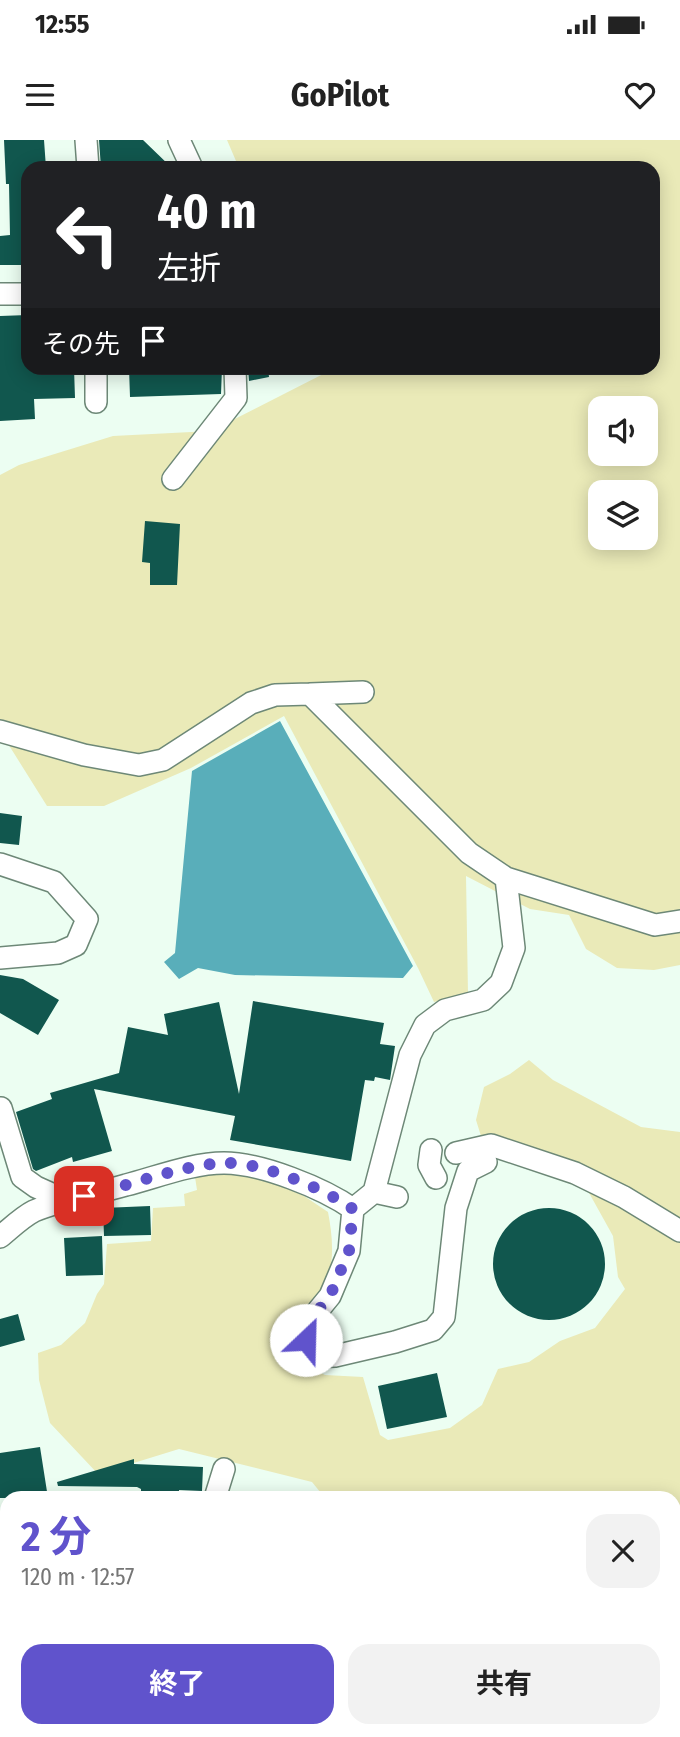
<!DOCTYPE html>
<html lang="ja">
<head>
<meta charset="utf-8">
<style>
	:root { --surface:#fff; --page:#f2f2f2; --text:#222; --muted:#767676; --accent:#6053cc }
	body { margin:0; font-family:"Fira Sans Condensed","Noto Sans JP",sans-serif; background:var(--page); color:var(--text); height:100vh; display:flex; flex-direction:column; font-size:26px; white-space:nowrap }
	* { box-sizing:border-box; margin:0 }
	p { font-size:23px; color:var(--muted) }
	.icon { flex:none; width:38px; height:38px; fill:none; stroke:currentColor; stroke-width:2; stroke-linecap:round; stroke-linejoin:round }
	.map { position:relative; flex:1; overflow:hidden }
	.sheet { position:absolute; left:0px; top:1351px; width:681px; height:247px; display:flex; flex-direction:column; background:var(--surface); border-radius:21px 21px 0 0; box-shadow:0 4px 18px #0003 }
	.sheet>* { flex:none }
	.top-card { position:absolute; left:21px; top:21px; width:639px; height:214px; border-radius:21px; box-shadow:0 4px 18px #0003; background:#202124; color:#fff; overflow:hidden }
	.controls { position:absolute; left:588px; top:256px; display:grid; gap:14px }
	.controls a { display:grid; place-items:center; width:70px; height:70px; border-radius:14px; background:var(--surface); box-shadow:0 4px 18px #0003; font-size:35px }
	.pin { position:absolute; display:grid; place-items:center; width:60px; height:60px; color:#fff; margin:-30px; border-radius:14px; box-shadow:0 4px 10px #0006 }
	.me { position:absolute; width:77px; margin:-38px; rotate:24deg; stroke-linejoin:round; filter:drop-shadow(0 0 5px #0008) }
	.turn { display:flex; align-items:center; gap:24px; height:147px; padding:0 21px; font-size:32px }
	.turn .icon { width:91px; height:91px; stroke-width:2.5 }
	.turn b { display:block; font-size:49px; line-height:60px }
	.then { display:flex; align-items:center; height:66px; padding:0 21px; background:#0003; gap:14px; font-size:26px }
	.round { display:grid; place-items:center; flex:none; width:74px; height:74px; border-radius:21px; background:var(--page) }
	.overview { display:flex; align-items:center; justify-content:space-between; height:119px; padding:0 21px }
	h1 { font-size:42px; font-weight:700; line-height:52px; color:var(--accent) }
	.button { display:flex; gap:14px; margin-top:auto; padding:14px 21px }
	.button a { flex:1; height:80px; border-radius:21px; background:var(--accent); color:#fff; font-size:28px; font-weight:700; line-height:80px; text-align:center }
	.button a+a { background:var(--page); color:var(--text) }
	.status { display:flex; justify-content:space-between; align-items:center; height:49px; padding:0 35px; background:var(--surface); direction:ltr }
	.status svg { height:19px; fill:currentColor }
	header { display:flex; justify-content:space-between; align-items:center; height:91px; padding:0 21px; background:var(--surface); font-size:32px; font-weight:700 }
	.map>svg:first-child { display:block }
	.green { fill:#eaeab8; fill-rule:evenodd }
	.water { fill:#59aeba }
	.building { fill:#11574e }
	.lines { fill:none; stroke-linecap:round; stroke-linejoin:round }
	.street-casing { stroke:#6d8877; stroke-width:24 }
	.street { stroke:#fff; stroke-width:21 }
	.route { stroke:#6053cc; stroke-width:12; stroke-dasharray:0 21.6 }
</style>
</head>
<body>
<div class="status"><b>12:55</b><svg viewBox="0 0 49 12"><path d="M0 12V9h3v3zM5 12V6h3v6zM10 12V3h3v9zM15 12V0h3v12zM26 1h20v11H26zM47 4h2v5h-2z"/></svg></div>
<header><svg class="icon" aria-label="menu" viewBox="0 0 24 24"><path d="M4 6h16M4 12h16M4 18h16"/></svg>GoPilot<svg class="icon" aria-label="heart" viewBox="0 0 24 24"><path d="M12 20l-8-8c-3-5 5-10 8-4 3-6 11-1 8 4z"/></svg></header>
<div class="map">
<svg width="680" height="1597" viewBox="0 0 680 1597">
	<rect width="100%" height="100%" fill="#ecfef2"/>
	<path class="green" d="M 227,0 L 680,0 L 680,825 L 654,830 L 617,828 L 586,809 L 569,775 L 530,769 L 466,736 L 468,854 L 434,862 L 418,828 L 284,576 L 191,628 L 104,666 L 47,666 L 0,591 L 0,335 L 19,325 L 113,296 L 211,291 L 331,230 L 330,228 L 653,228 L 653,28 L 239,28 ZM 600,268 L 646,268 L 646,313 L 600,313 ZM 600,352 L 646,352 L 646,397 L 600,397 Z
		M 529,920 L 553,940 L 641,987 L 680,992 L 680,1597 L 514,1597 L 512,1591 L 674,1591 L 674,1358 L 325,1358 L 312,1342 L 179,1309 L 98,1334 L 50,1283 L 39,1240 L 38,1213 L 61,1205 L 85,1183 L 97,1154 L 104,1144 L 107,1104 L 151,1101 L 153,1068 L 185,1066 L 184,1054 L 197,1050 L 195,1037 L 224,1031 L 266,1039 L 304,1056 L 328,1072 C 333,1098 336,1129 321,1153 C 317,1159 311,1164 307,1170 C 291,1188 295,1198 298,1221 L 325,1235 L 363,1237 L 380,1295 L 388,1300 L 450,1288 L 482,1265 L 498,1229 L 529,1222 L 560,1201 L 595,1188 L 625,1149 L 618,1137 L 613,1096 L 588,1051 L 555,1032 L 485,1009 L 476,980 L 484,947 L 510,934 Z"/>
	<path class="water" d="M 280,581 L 413,826 L 403,838 L 235,835 L 198,828 L 179,839 L 164,822 L 175,813 L 192,631 Z"/>
	<path class="building" d="M 4,0 L 44,0 L 46,28 L 28,28 L 28,125 L 0,125 L 0,96 L 10,95 L 9,44 L 6,44 Z
		M 99,0 L 143,0 L 172,28 L 101,28 Z
		M 28,175 L 28,228 L 74,228 L 75,258 L 34,259 L 35,279 L 0,281 L 0,176 Z
		M 129,228 L 222,228 L 221,254 L 130,257 Z
		M 248,228 L 268,228 L 269,237 L 249,241 Z
		M 145,381 L 180,384 L 177,445 L 150,445 L 150,423 L 142,422 Z
		M 0,673 L 22,676 L 19,705 L 0,703 Z
		M 0,835 L 23,839 L 59,860 L 38,895 L 0,873 Z
		M 253,861 L 384,883 L 380,904 L 395,906 L 390,940 L 375,937 L 374,941 L 365,940 L 351,1021 L 230,1000 L 235,976 L 94,949 L 112,1011 L 73,1022 L 72,1017 L 36,1031 L 33,1029 L 16,972 L 52,959 L 50,953 L 119,933 L 128,887 L 168,895 L 164,874 L 219,862 L 239,954 Z
		M 150,1066 L 151,1095 L 104,1096 L 103,1068 Z
		M493 1124a56 56 0 1 1 112 0a56 56 0 1 1-112 0Z
		M 102,1096 L 103,1135 L 66,1136 L 64,1098 Z
		M 18,1174 L 25,1200 L 0,1207 L 0,1179 Z
		M 437,1233 L 447,1277 L 387,1289 L 378,1246 Z
		M 40,1307 L 48,1358 L 0,1358 L 0,1313 Z
		M 134,1319 L 134,1324 L 203,1327 L 202,1351 L 179,1350 L 179,1358 L 141,1358 L 141,1349 L 137,1347 L 58,1346 L 57,1342 Z"/>
	<g class="lines">
		<defs>
			<path id="street" d="M 86,0 L 88,28
				M 179,0 L 192,28
				M 0,154 L 28,154
				M 96,228 L 96,262
				M 173,339 L 236,258 L 235,228
				M 310,554 L 363,552
				M 0,591 L 84,615 L 139,625 L 163,620 L 251,563 L 275,555 L 310,554 L 469,713 L 506,738 L 655,785 L 680,781
				M 0,724 L 54,742 L 87,779 L 76,805 L 58,813 L 0,818
				M 1,968 L 22,1037 L 36,1047 L 65,1060
				M 431,1010 L 429,1025 L 436,1038
				M 456,1013 L 491,1005 L 575,1033 L 624,1057 L 680,1091
				M 374,1052 L 397,1057
				M 353,1069 L 374,1052 L 410,915 L 425,885 L 445,870 L 483,860 L 501,843 L 514,808 L 506,738
				M 0,1097 C 10,1089 22,1077 34,1071 C 63,1059 95,1054 126,1045 C 157,1037 192,1023 224,1023 C 261,1023 323,1048 353,1069 L 349,1111 L 330,1156 L 307,1184 L 306,1200 L 315,1217 L 335,1216 L 395,1202 L 433,1190 L 444,1177 L 456,1068 L 468,1031 L 486,1022
				M 215,1358 L 224,1329
				M 0,1578 L 7,1574
				M 91,1591 L 93,1597
				M 251,1591 L 254,1597
				M 351,1597 L 356,1591"/>
		</defs>
		<use href="#street" class="street-casing"/>
		<use href="#street" class="street"/>
	</g>
	<g class="lines">
		<path class="route" d="M 84,1056 C 129,1046 175,1027 221,1023 C 257,1020 325,1049 353,1069 L 349,1111 L 330,1156 L 307,1184 L 306,1200"/>
	</g>
</svg>
<div class="controls">
<a><svg class="icon" aria-label="sound" viewBox="0 0 24 24"><path d="M4 9h4l5-4v14l-5-4H4zM17 9q2 3 0 6"/></svg></a>
<a><svg class="icon" aria-label="layers" viewBox="0 0 24 24"><path d="M12 4l9 5-9 5-9-5zM3 14l9 5 9-5"/></svg></a>
</div>
<div class="pin" style="left:84px;top:1056px;background:#d93025"><svg class="icon" aria-label="arrive" viewBox="0 0 24 24"><path d="M6 21V4h12l-3 4 3 4H6"/></svg></div>
<svg class="me" style="left:306px;top:1200px" viewBox="-20 -20 40 40"><circle r="19" fill="#fff"/><path d="M0-13L10 11 0 6-10 11z" fill="#6053cc"/></svg>
<div class="top-card">
<div class="turn"><svg class="icon" aria-label="left" viewBox="0 0 24 24"><path d="M17 20v-9H6M10 6l-5 5 5 5"/></svg><div><b>40 m</b>左折</div></div>
<div class="then">その先<svg class="icon" aria-label="arrive" viewBox="0 0 24 24"><path d="M6 21V4h12l-3 4 3 4H6"/></svg></div>
</div>
<section class="sheet">
<div class="overview"><div><h1>2 分</h1><p>120 m · 12:57</p></div><a class="round"><svg class="icon" aria-label="close" viewBox="0 0 24 24"><path d="M6 6l12 12M18 6L6 18"/></svg></a></div>
<div class="button"><a>終了</a><a>共有</a></div>
</section>
</div>
</body>
</html>
